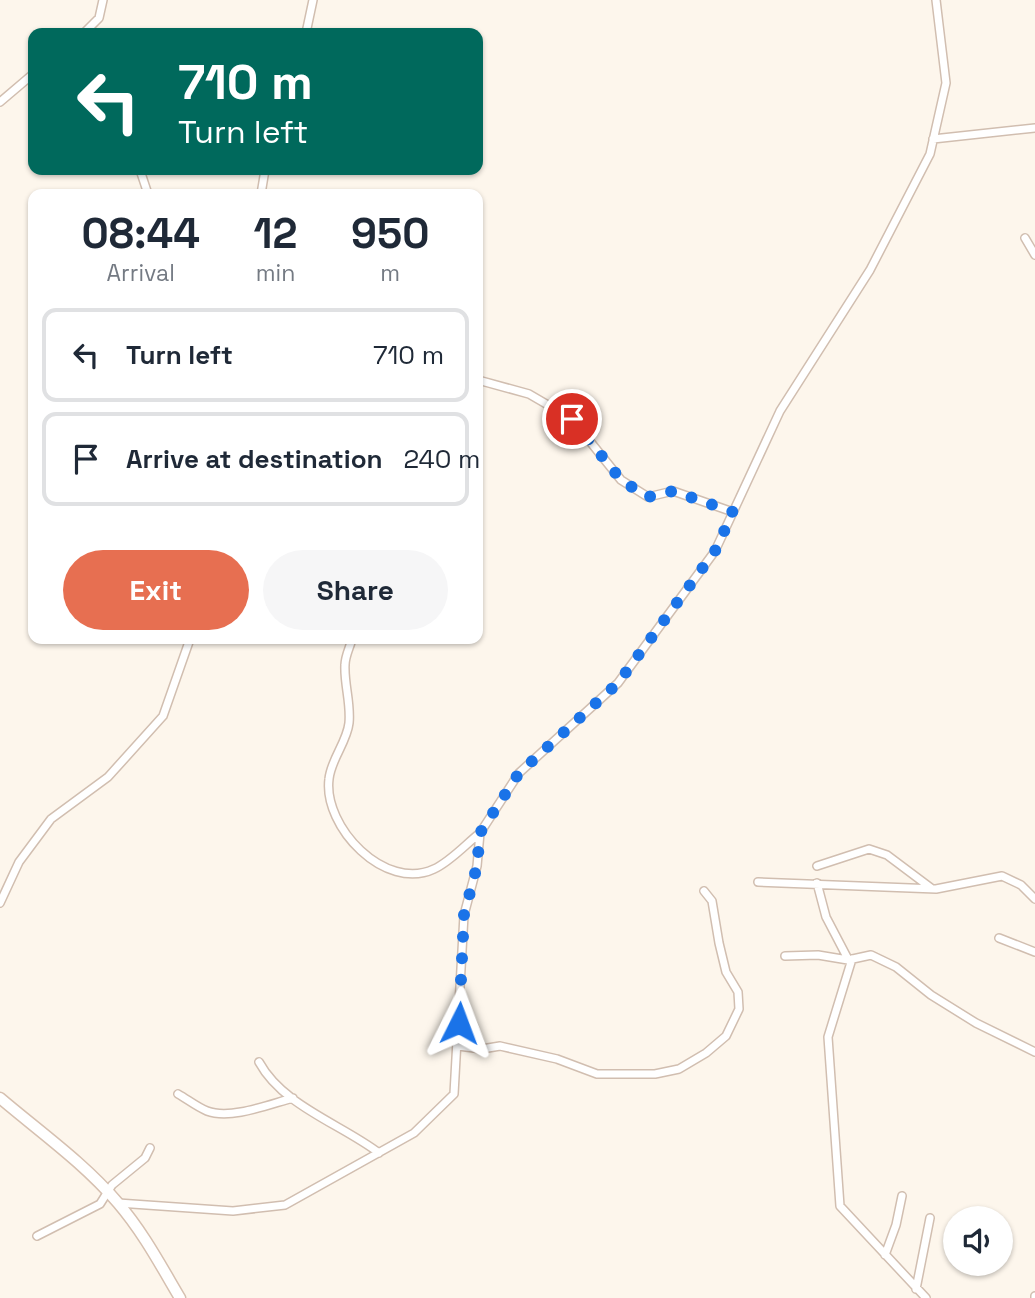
<!DOCTYPE html>
<html lang="en">
<head>
<meta charset="utf-8">
<style>
	:root { --surface:#fff; --page:#f6f6f7; --text:#1f2937; --muted:#747a83; --line:#e0e1e3; --accent:#e76f51 }
	body { margin:0; font-family:"Space Grotesk",sans-serif; background:var(--page); color:var(--text); height:100vh; display:flex; flex-direction:column; font-size:26px; white-space:nowrap }
	* { box-sizing:border-box; margin:0 }
	p { font-size:23px; color:var(--muted) }
	.icon { flex:none; width:38px; height:38px; fill:none; stroke:currentColor; stroke-width:2; stroke-linecap:round; stroke-linejoin:round }
	.map { position:relative; flex:1; overflow:hidden }
	.sheet { position:absolute; left:28px; top:189px; width:455px; height:455px; display:flex; flex-direction:column; background:var(--surface); border-radius:14px; box-shadow:0 2px 5px #0004 }
	.sheet>* { flex:none }
	.guide { position:absolute; left:28px; top:28px; width:455px; height:147px; border-radius:14px; box-shadow:0 2px 5px #0004; background:#00695c; color:#fff; overflow:hidden }
	.fabs { position:absolute; left:943px; top:1206px; display:grid; gap:14px }
	.fabs a { display:grid; place-items:center; width:70px; height:70px; border-radius:50%; background:var(--surface); box-shadow:0 2px 5px #0004; font-size:35px }
	.pin { position:absolute; display:grid; place-items:center; width:60px; height:60px; color:#fff; margin:-30px; border:4px solid #fff; border-radius:50%; box-shadow:0 2px 7px #0007 }
	.me { position:absolute; width:77px; margin:-38px; rotate:3deg; stroke-linejoin:round; filter:drop-shadow(0 0 5px #0008) }
	.turn { display:flex; align-items:center; gap:24px; height:147px; padding:0 35px; font-size:32px }
	.turn .icon { width:91px; height:91px; stroke-width:2.5 }
	.turn b { display:block; font-size:49px; line-height:60px }
	.eta { display:flex; justify-content:space-evenly; align-items:center; height:119px; text-align:center }
	.eta b { font-size:42px; font-weight:700; line-height:49px }
	.button { display:flex; gap:14px; margin-top:auto; padding:14px 35px }
	.button a { flex:1; height:80px; border-radius:42px; background:var(--accent); color:#fff; font-size:28px; font-weight:700; line-height:80px; text-align:center }
	.button a+a { background:var(--page); color:var(--text) }
	ul { padding:0; list-style:none }
	li { display:flex; align-items:center; gap:21px; height:94px; margin:0 14px 10px; padding:0 21px; border:4px solid var(--line); border-radius:14px }
	li div { flex:1 }
	li b { display:block; font-size:26px }
	li em { font-style:normal }
	.map>svg:first-child { display:block }
	.lines { fill:none; stroke-linecap:round; stroke-linejoin:round }
	.street-casing { stroke:#d1beb0; stroke-width:10 }
	.secondary-casing { stroke:#d6c0b0; stroke-width:13 }
	.street { stroke:#fff; stroke-width:7 }
	.secondary { stroke:#fff; stroke-width:10 }
	.route { stroke:#1a73e8; stroke-width:12; stroke-dasharray:0 21.6 }
</style>
</head>
<body>
<div class="map">
<svg width="1035" height="1298" viewBox="0 0 1035 1298">
	<rect width="100%" height="100%" fill="#fdf6ec"/>
	<g class="lines">
		<defs>
			<path id="street" d="M 84,33 L 99,18 L 103,0
				M 306,33 L 313,0
				M 0,102 L 33,74
				M 933,139 L 1035,128
				M 140,170 L 148,194
				M 261,194 L 265,170
				M 1025,238 L 1035,255
				M 478,380 L 529,394 L 572,419 L 621,480 L 648,497 L 673,491 L 733,512
				M 352,639 C 350,647 345,656 345,665 C 344,684 351,703 349,723 C 347,742 331,759 329,779 C 323,827 385,892 434,869 C 450,862 466,844 480,833
				M 817,866 L 869,849 L 887,855 L 931,888
				M 758,882 L 936,889 L 1002,876 L 1021,885 L 1035,899
				M 817,883 L 826,917 L 848,959
				M 0,903 L 19,862 L 51,819 L 108,777 L 163,716 L 190,639
				M 999,938 L 1035,952
				M 785,956 L 818,955 L 848,960 L 871,955 L 896,967 L 931,995 L 976,1023 L 1035,1052
				M 852,959 L 828,1037 L 840,1206 L 926,1298
				M 458,1046 L 482,1049 L 500,1046 L 557,1059 L 597,1074 L 655,1074 L 679,1069 L 706,1053 L 726,1036 L 739,1009 L 738,992 L 726,972 L 719,943 L 712,901 L 704,891
				M 259,1062 C 283,1106 341,1124 379,1153
				M 178,1094 C 187,1099 197,1107 207,1111 C 231,1120 270,1104 293,1098
				M 118,1203 L 233,1211 L 285,1205 L 414,1133 L 454,1094 L 464,915 L 477,866 L 480,833 L 519,773 L 618,683 L 715,551 L 780,411 L 870,270 L 930,154 L 946,83 L 936,0
				M 37,1236 L 100,1204 L 112,1185 L 145,1158 L 150,1148
				M 885,1255 L 896,1225 L 902,1196
				M 916,1289 L 930,1218
				M 1035,1298 L 1035,1296"/>
			<path id="secondary" d="M 0,1098 C 40,1132 84,1163 118,1203 C 143,1232 161,1266 180,1298"/>
		</defs>
		<use href="#street" class="street-casing"/>
		<use href="#secondary" class="secondary-casing"/>
		<use href="#street" class="street"/>
		<use href="#secondary" class="secondary"/>
	</g>
	<g class="lines">
		<path class="route" d="M 459,1023 L 464,915 L 477,866 L 480,833 L 519,773 L 618,683 L 715,551 L 733,512 L 673,491 L 648,497 L 621,480 L 572,419"/>
	</g>
</svg>
<div class="fabs">
<a><svg class="icon" aria-label="sound" viewBox="0 0 24 24"><path d="M4 9h4l5-4v14l-5-4H4zM17 9q2 3 0 6"/></svg></a>
</div>
<div class="pin" style="left:572px;top:419px;background:#d93025"><svg class="icon" aria-label="arrive" viewBox="0 0 24 24"><path d="M6 21V4h12l-3 4 3 4H6"/></svg></div>
<svg class="me" style="left:459px;top:1023px" viewBox="-20 -20 40 40"><path d="M0-17L14 15 0 8-14 15z" fill="#1a73e8" stroke="#fff" stroke-width="4"/></svg>
<div class="guide">
<div class="turn"><svg class="icon" aria-label="left" viewBox="0 0 24 24"><path d="M17 20v-9H6M10 6l-5 5 5 5"/></svg><div><b>710 m</b>Turn left</div></div>
</div>
<section class="sheet">
<div class="eta">
<div><b>08:44</b><p>Arrival</p></div>
<div><b>12</b><p>min</p></div>
<div><b>950</b><p>m</p></div>
</div>
<ul>
<li><svg class="icon" aria-label="left" viewBox="0 0 24 24"><path d="M17 20v-9H6M10 6l-5 5 5 5"/></svg><div><b>Turn left</b></div><em>710 m</em></li>
<li><svg class="icon" aria-label="arrive" viewBox="0 0 24 24"><path d="M6 21V4h12l-3 4 3 4H6"/></svg><div><b>Arrive at destination</b></div><em>240 m</em></li>
</ul>
<div class="button"><a>Exit</a><a>Share</a></div>
</section>
</div>
</body>
</html>
